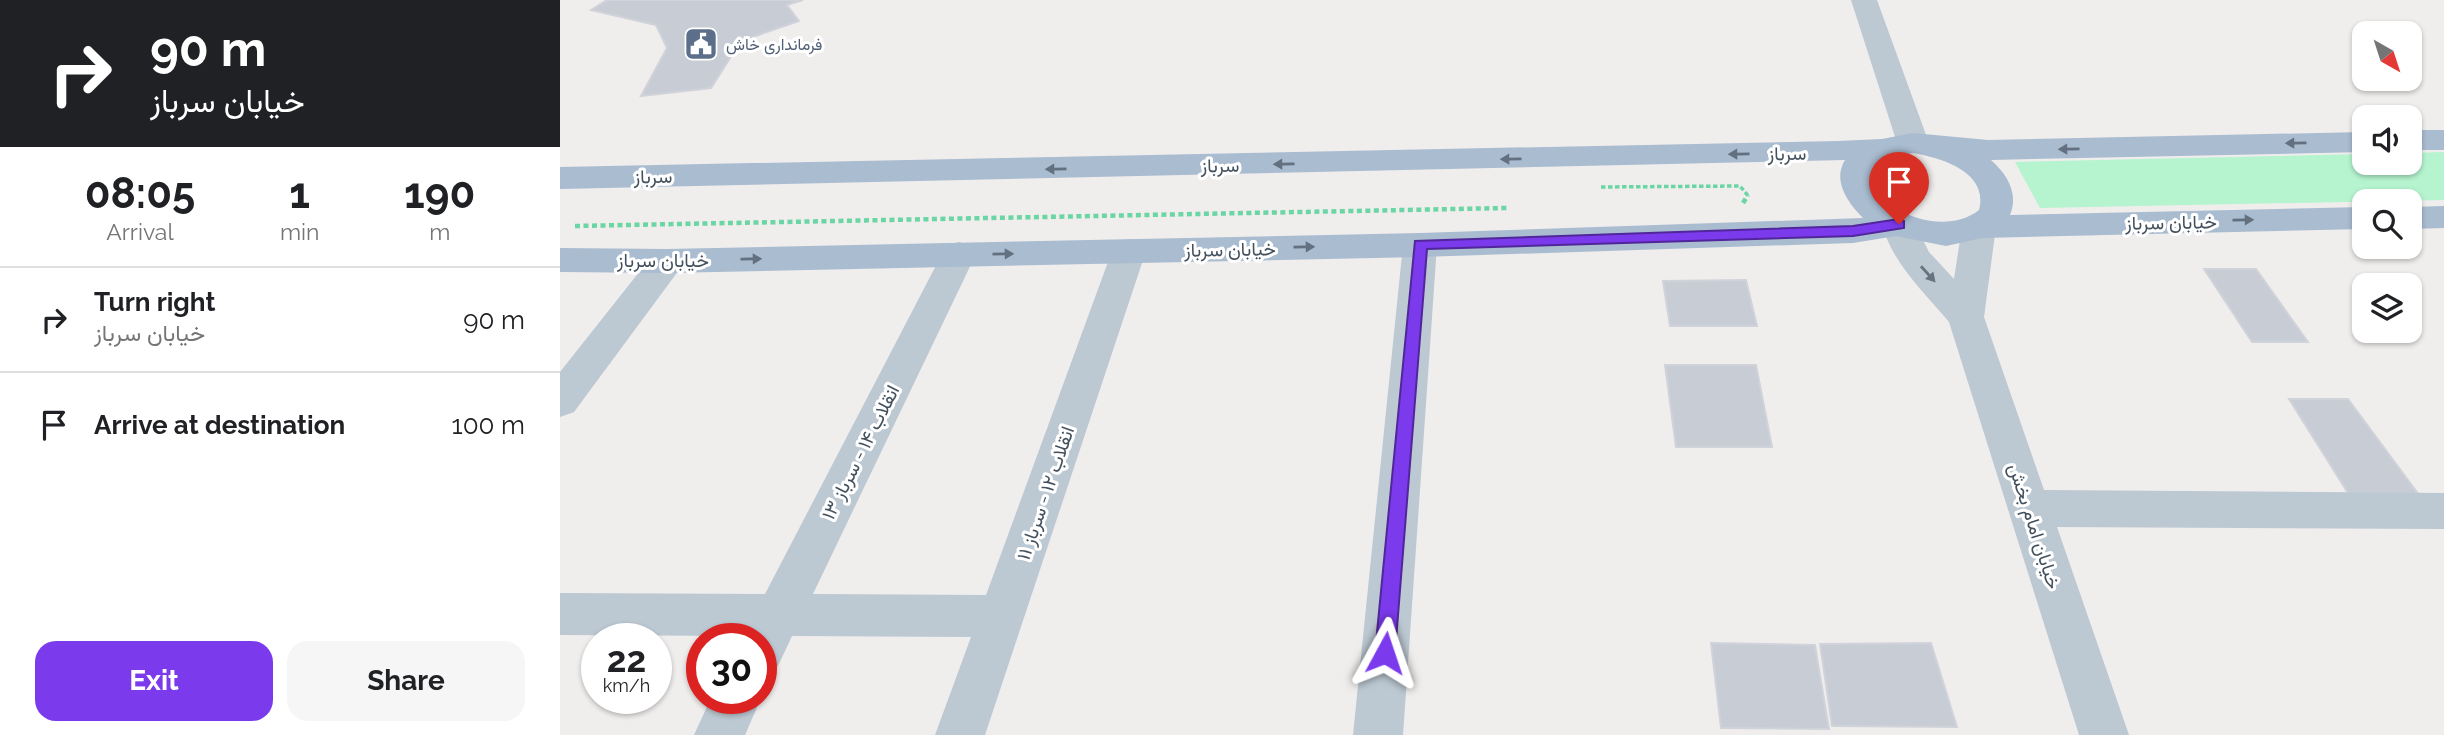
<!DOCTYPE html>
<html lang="en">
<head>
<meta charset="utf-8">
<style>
	:root { --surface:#fff; --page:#f6f6f6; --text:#202124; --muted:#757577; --line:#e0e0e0; --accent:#7c3aed }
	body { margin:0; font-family:Raleway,Vazirmatn,sans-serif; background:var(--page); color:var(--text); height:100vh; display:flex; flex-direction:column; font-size:26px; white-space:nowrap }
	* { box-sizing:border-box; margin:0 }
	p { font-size:23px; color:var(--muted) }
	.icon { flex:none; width:38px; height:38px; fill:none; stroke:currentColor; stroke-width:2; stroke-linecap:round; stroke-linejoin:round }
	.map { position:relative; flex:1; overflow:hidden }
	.sheet { display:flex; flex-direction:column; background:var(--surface); width:560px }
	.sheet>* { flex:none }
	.banner { background:#202124; color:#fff; overflow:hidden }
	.needle { width:46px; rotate:141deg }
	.tools { position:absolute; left:1792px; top:21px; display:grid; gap:14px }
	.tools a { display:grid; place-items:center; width:70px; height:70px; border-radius:14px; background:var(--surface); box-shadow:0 2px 5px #0004; font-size:35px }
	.speed { position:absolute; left:21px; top:623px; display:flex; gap:14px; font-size:35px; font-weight:700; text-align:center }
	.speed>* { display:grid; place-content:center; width:91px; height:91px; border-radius:50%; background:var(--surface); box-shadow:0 2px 5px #0004; line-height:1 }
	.speed small { font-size:18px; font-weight:400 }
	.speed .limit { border:10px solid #d22; background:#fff; color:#111 }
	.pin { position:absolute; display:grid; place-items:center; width:60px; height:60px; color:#fff; margin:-72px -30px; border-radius:50% 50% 50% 0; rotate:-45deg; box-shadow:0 0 7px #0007 }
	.pin .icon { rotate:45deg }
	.me { position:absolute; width:77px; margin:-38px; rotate:5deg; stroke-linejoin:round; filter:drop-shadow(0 0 5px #0008) }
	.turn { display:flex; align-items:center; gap:24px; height:147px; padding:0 35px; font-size:32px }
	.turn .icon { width:91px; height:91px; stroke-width:2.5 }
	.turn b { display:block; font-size:49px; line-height:60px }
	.eta { display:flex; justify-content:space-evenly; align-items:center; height:119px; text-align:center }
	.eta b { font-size:42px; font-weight:700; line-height:49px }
	.action { display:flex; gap:14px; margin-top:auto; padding:14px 35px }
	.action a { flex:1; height:80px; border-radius:21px; background:var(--accent); color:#fff; font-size:28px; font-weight:700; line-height:80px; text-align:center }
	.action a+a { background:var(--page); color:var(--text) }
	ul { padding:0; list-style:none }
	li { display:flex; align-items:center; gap:21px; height:105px; padding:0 35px; border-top:2px solid var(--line) }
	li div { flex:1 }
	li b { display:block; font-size:26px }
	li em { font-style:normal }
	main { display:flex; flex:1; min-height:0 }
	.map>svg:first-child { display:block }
	.green { fill:#b5f4cf }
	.building { fill:#c8ccd4; stroke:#d0d3da; stroke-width:2 }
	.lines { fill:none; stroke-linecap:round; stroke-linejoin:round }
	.path-far1 { stroke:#69d6a3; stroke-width:3.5; stroke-dasharray:4.5 2.5; stroke-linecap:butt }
	.path { stroke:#69d6a3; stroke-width:4.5; stroke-dasharray:5 3.5; stroke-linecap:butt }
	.minor { fill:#bcc8d2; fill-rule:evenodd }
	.major { fill:#a9bcd0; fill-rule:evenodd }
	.oneway { fill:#627080 }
	.oneway2 { fill:#677480 }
	.route { fill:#7c3aed; stroke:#51269a; stroke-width:2 }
	.labels { text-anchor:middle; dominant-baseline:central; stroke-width:6; stroke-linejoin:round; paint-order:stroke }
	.far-service-label { font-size:16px; fill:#4e5e75; stroke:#fff; text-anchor:start }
	.street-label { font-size:19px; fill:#43505d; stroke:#fff }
</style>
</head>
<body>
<main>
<section class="sheet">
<div class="banner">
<div class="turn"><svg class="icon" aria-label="right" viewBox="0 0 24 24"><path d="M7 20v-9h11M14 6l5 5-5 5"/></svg><div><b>90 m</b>خیابان سرباز</div></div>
</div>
<div class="eta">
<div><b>08:05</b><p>Arrival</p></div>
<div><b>1</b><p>min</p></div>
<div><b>190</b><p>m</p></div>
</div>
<ul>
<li><svg class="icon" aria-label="right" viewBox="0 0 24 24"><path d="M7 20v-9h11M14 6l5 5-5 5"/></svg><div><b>Turn right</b><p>خیابان سرباز</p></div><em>90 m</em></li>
<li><svg class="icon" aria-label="arrive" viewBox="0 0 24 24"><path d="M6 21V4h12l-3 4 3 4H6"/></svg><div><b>Arrive at destination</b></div><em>100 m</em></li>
</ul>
<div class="action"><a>Exit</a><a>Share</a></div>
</section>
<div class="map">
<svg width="1884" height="735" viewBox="0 0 1884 735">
	<rect width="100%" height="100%" fill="#f0eded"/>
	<path class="green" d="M 1884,152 L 1884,200 L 1480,208 L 1455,162 L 1804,154 L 1804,163 L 1850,163 L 1850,153 Z"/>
	<path class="building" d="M 47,0 L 243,0 L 227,5 L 239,21 L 181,41 L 151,88 L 81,96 L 107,48 L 96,25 L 31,10 Z
		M 1644,269 L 1696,269 L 1748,342 L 1692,342 Z
		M 1186,280 L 1197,326 L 1110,326 L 1103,281 Z
		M 1105,365 L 1196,365 L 1212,447 L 1116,447 Z
		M 1729,399 L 1788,399 L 1859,495 L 1788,493 Z
		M 1151,643 L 1255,645 L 1269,729 L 1161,728 Z
		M 1371,643 L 1397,727 L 1272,726 L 1260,644 Z"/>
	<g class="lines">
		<path class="path-far1" d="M 1041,187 L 1180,186 L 1189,197"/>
		<path class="path" d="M 1183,203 L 1188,195
			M 15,226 L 947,208"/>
		<path class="minor" d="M 1291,0 L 1317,0 L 1369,143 L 1364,150 L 1353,153 L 1342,150 L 1337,143 Z
			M 1339,213 L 1351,216 L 1369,252 L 1394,279 L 1402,227 L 1407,219 L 1419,215 L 1431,219 L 1436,227 L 1424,317 L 1484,490 L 1884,493 L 1884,529 L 1497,527 L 1569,735 L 1519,735 L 1389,322 C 1364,292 1332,263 1322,224 L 1327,216 Z
			M 860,233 L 872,237 L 877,245 L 843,735 L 793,735 L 843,245 L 848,237 Z
			M 569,239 L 581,242 L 586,251 L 425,735 L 375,735 L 411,637 L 232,636 L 218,666 L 201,672 L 201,639 L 182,639 L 183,636 L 0,635 L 0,593 L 205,594 L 382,254 L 387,245 L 399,242 L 411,245 L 416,254 L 253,594 L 426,595 L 552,251 L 557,242 Z
			M 107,249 L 119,252 L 125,261 L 119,270 L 14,412 L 0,417 L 0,372 L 95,252 Z
			M 201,697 L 201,698 L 185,735 L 134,735 L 151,698 Z"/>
		<path class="major" d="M 1850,130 L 1884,130 L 1884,150 L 1850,150 Z
			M 1804,132 L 1804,152 L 1431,160 C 1447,174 1459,194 1450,215 L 1804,207 L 1804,229 L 1422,238 L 1386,246 L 1336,236 L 1293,243 L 860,257 L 107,273 L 0,272 L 0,248 L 107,249 L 860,233 L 1303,218 C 1288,203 1272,181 1285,160 L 0,189 L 0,167 L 1278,141 L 1322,139 L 1353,133 L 1428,140 ZM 1353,153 C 1382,158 1429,172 1419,210 C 1364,253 1252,165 1353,153 Z
			M 1884,206 L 1884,228 L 1850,229 L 1850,207 Z"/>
	</g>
	<defs><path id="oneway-solid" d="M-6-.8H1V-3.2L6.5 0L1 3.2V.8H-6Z" transform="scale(1.75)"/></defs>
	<g class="oneway">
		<use href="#oneway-solid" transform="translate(1736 143) rotate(179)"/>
		<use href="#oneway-solid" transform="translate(1509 149) rotate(179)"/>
		<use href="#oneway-solid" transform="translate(1179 154) rotate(179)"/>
		<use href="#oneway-solid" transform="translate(951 159) rotate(179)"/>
		<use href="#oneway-solid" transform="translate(724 164) rotate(179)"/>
		<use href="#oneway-solid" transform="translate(496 169) rotate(179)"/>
		<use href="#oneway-solid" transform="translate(1683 220) rotate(-1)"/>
		<use href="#oneway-solid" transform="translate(744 247) rotate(-1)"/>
		<use href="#oneway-solid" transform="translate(443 254) rotate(-1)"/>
		<use href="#oneway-solid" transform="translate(191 259) rotate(-1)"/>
	</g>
	<use class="oneway2" href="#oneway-solid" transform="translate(1368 274) rotate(48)"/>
	<path class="route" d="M 1339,219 L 1344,221 L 1344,228 L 1293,236 L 867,249 L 835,653 L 832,660 L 825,663 L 818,660 L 815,653 L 855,241 L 1293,226 Z"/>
	<defs>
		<symbol id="civic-square" viewBox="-11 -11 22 22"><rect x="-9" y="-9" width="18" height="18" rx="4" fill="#5c6f8a" stroke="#fff"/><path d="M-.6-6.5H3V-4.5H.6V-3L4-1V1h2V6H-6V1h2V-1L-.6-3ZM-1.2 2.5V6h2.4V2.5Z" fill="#fff"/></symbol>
	</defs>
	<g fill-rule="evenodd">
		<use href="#civic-square" x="122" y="25" width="38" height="38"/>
	</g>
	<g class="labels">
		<g class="far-service-label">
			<text x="166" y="44">فرمانداری خاش</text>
		</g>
		<g class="street-label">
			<text transform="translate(1227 153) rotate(-1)">سرباز</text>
			<text transform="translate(660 165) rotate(-1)">سرباز</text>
			<text transform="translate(93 176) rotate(-1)">سرباز</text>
			<text transform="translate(1611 222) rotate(-1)">خیابان سرباز</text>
			<text transform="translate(670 249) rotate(-1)">خیابان سرباز</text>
			<text x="103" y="260">خیابان سرباز</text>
			<text transform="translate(300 452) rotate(-63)">انقلاب ۱۴ - سرباز ۱۳</text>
			<text transform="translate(485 493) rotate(-71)">انقلاب ۱۲ - سرباز ۱۱</text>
			<text transform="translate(1475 526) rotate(72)">خیابان امام بخش</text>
		</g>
	</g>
</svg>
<div class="tools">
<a><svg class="needle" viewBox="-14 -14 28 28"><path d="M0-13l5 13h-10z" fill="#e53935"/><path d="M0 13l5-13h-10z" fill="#757577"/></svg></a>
<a><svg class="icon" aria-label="sound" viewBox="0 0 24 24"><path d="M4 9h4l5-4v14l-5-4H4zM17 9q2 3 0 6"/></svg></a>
<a><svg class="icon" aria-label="search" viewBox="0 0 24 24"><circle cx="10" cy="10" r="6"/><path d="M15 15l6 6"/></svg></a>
<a><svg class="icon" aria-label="layers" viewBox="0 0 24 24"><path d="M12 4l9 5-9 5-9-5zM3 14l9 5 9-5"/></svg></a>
</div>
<div class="speed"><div>22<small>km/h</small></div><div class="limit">30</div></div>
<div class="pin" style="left:1339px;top:224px;background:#d93025"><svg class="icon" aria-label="arrive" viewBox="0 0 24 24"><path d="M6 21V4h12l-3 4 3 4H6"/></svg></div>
<svg class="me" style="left:825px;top:653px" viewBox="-20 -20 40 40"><path d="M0-17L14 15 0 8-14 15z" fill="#7c3aed" stroke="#fff" stroke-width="4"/></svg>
</div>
</main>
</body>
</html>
